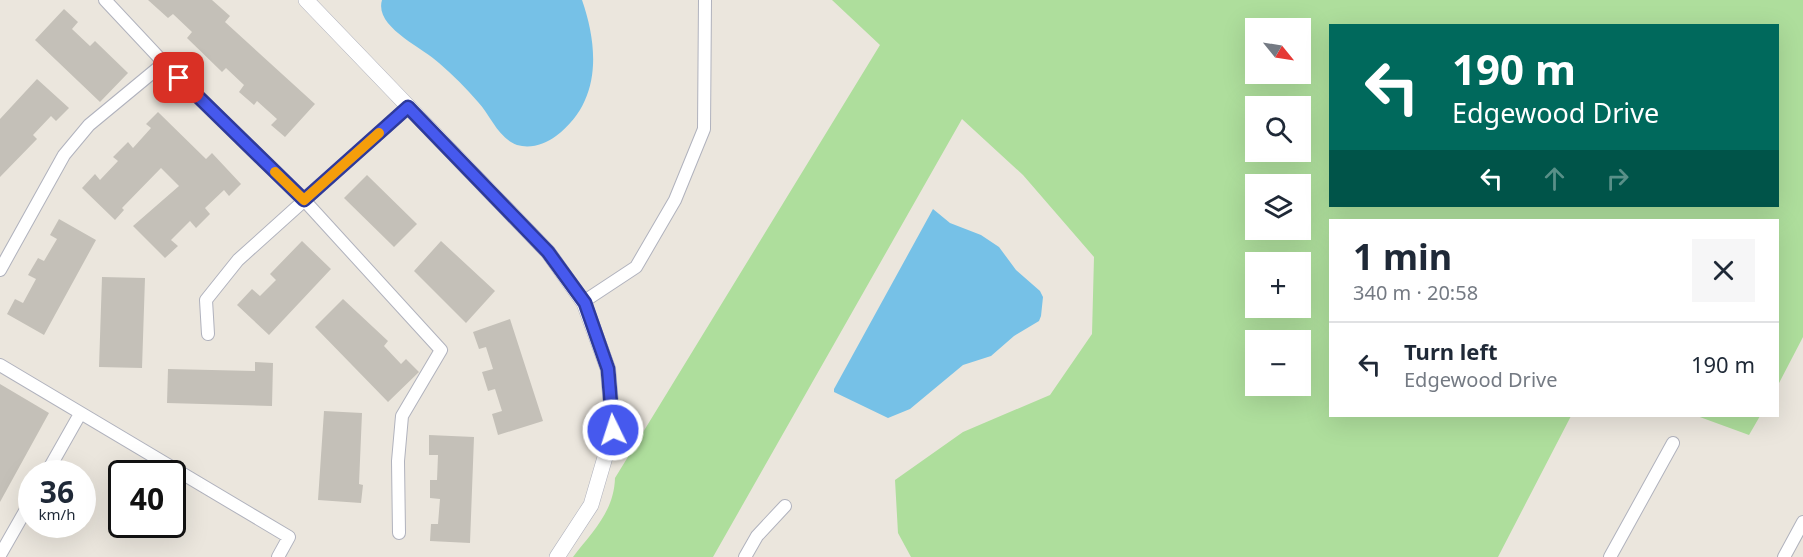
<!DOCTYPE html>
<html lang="en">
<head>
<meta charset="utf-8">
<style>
	:root { --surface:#fff; --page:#f6f6f7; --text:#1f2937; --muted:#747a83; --line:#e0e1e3 }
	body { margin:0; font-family:"Noto Sans",sans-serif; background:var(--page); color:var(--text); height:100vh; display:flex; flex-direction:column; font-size:22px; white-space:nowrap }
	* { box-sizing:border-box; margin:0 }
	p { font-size:20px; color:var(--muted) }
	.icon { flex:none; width:33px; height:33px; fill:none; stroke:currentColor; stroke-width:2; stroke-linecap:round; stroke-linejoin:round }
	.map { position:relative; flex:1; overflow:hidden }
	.sheet { position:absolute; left:1329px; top:219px; width:450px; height:198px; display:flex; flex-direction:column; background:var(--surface); border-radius:0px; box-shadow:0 6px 24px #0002 }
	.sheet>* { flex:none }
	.hud { position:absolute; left:1329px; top:24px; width:450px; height:183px; border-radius:0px; box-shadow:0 6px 24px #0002; background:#00695c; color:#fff; overflow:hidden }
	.needle { width:39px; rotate:120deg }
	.fabs { position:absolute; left:1245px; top:18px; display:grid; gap:12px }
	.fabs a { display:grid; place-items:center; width:66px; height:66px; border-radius:0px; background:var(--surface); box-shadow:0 6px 24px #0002; font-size:30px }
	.speed { position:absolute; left:18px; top:460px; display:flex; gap:12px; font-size:30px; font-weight:700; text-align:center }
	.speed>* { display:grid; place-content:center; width:78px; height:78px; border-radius:50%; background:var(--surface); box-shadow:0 6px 24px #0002; line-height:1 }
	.speed small { font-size:15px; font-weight:400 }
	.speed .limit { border:3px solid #111; border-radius:9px; background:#fff; color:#111 }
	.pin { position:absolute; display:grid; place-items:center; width:51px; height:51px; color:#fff; margin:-26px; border-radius:12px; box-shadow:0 3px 9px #0006 }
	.me { position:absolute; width:66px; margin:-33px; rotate:356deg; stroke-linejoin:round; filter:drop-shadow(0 0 4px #0008) }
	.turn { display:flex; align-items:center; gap:21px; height:126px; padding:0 24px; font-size:27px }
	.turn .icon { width:78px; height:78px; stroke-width:2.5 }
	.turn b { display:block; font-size:42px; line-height:51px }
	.lanes { display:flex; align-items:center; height:57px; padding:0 24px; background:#0003; justify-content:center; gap:30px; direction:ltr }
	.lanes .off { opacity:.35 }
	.round { display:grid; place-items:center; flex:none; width:63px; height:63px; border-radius:0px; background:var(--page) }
	.head { display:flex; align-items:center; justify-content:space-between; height:102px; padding:0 24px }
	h1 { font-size:36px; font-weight:700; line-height:45px }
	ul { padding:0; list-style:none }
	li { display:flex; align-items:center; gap:18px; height:84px; padding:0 24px; border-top:2px solid var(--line) }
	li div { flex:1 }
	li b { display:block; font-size:22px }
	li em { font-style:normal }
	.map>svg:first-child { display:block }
	.green { fill:#aede9c; fill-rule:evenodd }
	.water { fill:#76c1e7 }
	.building { fill:#c4c0b8 }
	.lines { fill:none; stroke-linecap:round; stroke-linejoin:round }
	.minor-casing { stroke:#b0b2bd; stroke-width:14 }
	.tertiary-casing { stroke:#b0b2bd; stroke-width:16 }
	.minor { stroke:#fff; stroke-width:12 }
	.tertiary { stroke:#fff; stroke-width:15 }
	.route-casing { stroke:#2e3a9b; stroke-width:15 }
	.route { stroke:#4659ee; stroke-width:10 }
	.slow { stroke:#f59e0b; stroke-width:10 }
</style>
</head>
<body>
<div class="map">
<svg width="1803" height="557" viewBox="0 0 1803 557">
	<rect width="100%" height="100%" fill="#ebe6dd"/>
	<path class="green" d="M 832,0 L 1803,0 L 1803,337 L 1778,385 L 1778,220 L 1330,220 L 1330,416 L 1571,416 L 1498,557 L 911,557 L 898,533 L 895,480 L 963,432 L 1050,395 L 1092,334 L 1094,257 L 1023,175 L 962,119 L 713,557 L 573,557 C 592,532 614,512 615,478 L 880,45 ZM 1330,26 L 1778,26 L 1778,206 L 1330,206 ZM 1300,28 L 1300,74 L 1256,74 L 1256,28 ZM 1256,106 L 1300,106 L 1300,152 L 1256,152 ZM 1256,184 L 1300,184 L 1300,230 L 1256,230 ZM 1300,262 L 1300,308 L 1256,308 L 1256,262 ZM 1300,340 L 1300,386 L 1256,386 L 1256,340 Z
		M 1697,416 L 1760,416 L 1749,435 Z"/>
	<path class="water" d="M 382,0 L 582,0 C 599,49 601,102 556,136 C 545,144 531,149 517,145 C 498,138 491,116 478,102 C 466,88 453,75 439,63 C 422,47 374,27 382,0 Z
		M 933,209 L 950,223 L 981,235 L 999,247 L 1016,270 L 1040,291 L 1043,297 L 1041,316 L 1039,321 L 1014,336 L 991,356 L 963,365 L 910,409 L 888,418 L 834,392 L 834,389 Z"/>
	<path class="building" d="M 148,0 L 212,0 L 230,16 L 225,22 L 315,104 L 285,137 L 271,125 L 277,119 L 257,101 L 254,105 L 239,92 L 244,85 L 226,68 L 222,72 L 187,38 L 192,32 L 173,14 L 168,18 Z
		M 64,9 L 78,22 L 72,29 L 90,46 L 95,41 L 128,73 L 100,102 L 35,40 Z
		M 37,79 L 69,108 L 56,121 L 51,116 L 33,135 L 37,139 L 0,177 L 0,119 Z
		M 158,112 L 206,159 L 212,153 L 241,184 L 229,196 L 224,190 L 205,208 L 210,214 L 196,228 L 190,221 L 171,240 L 178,246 L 165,258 L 133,226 L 179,186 L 161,168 L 122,208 L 124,210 L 115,220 L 82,188 L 95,174 L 100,180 L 118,161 L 113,157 L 128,142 L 133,148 L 151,128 L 146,124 Z
		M 367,175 L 417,224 L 394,247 L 344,198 Z
		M 59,219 L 96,240 L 44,335 L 7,314 L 15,299 L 23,303 L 36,279 L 28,275 L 38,258 L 44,261 L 57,239 L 50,235 Z
		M 302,241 L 331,269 L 269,335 L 237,305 L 252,289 L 260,296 L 276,280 L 270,274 Z
		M 441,241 L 495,291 L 466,323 L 414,271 Z
		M 102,277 L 145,278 L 142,368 L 99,367 Z
		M 343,299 L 388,341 L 384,346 L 401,364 L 406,359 L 419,372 L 388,402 L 315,327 Z
		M 510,319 L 543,421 L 498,435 L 492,414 L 502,411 L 495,389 L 488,391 L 482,372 L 493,369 L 486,347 L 479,349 L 473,332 Z
		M 255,362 L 273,363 L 272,406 L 167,403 L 168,369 L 255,371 Z
		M 0,384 L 49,413 L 0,502 Z
		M 324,411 L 362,413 L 359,484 L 363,485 L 361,503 L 318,500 Z
		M 429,435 L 474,437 L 470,543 L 430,541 L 431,524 L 438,524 L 440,499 L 430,498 L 430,480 L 437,480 L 438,455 L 429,455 Z"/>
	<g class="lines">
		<defs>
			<path id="minor" d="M 105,0 L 164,63 L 304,200 L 441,350 L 402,416 L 398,461 L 399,533
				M 0,270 L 64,155 L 89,125 L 164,63
				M 583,302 L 636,267 L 675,200 L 704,129 L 705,0
				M 208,334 L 206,300 L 238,260 L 408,107
				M 0,365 L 289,537 L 278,557
				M 46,474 L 80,414
				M 0,555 L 32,499
				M 745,557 L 757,536 L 785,506
				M 1610,557 L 1673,443
				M 1784,557 L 1803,522"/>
			<path id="tertiary" d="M 306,0 L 548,252 L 584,303 L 608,369 L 613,430 L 591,505 L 557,557"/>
		</defs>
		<use href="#minor" class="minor-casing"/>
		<use href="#tertiary" class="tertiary-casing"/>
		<use href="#minor" class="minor"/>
		<use href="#tertiary" class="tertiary"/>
	</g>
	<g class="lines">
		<defs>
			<path id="route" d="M 179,78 L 304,200 L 408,107 L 548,252 L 585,303 L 608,369 L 613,430"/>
		</defs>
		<use href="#route" class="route-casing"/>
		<use href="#route" class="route"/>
		<path class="slow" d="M 275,172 L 304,200 L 379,133"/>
	</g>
</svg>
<div class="fabs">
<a><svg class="needle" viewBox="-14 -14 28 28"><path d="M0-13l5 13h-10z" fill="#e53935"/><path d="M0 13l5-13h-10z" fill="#747a83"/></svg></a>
<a><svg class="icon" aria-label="search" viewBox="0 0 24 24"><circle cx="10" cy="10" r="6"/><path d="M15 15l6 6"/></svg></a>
<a><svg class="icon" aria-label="layers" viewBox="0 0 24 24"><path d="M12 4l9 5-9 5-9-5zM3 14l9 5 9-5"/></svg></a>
<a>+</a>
<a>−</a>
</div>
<div class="speed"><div>36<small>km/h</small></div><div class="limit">40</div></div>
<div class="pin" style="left:179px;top:78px;background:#d93025"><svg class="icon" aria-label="arrive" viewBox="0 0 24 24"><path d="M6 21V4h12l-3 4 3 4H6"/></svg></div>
<svg class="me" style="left:613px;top:430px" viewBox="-20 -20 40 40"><circle r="17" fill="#4659ee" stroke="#fff" stroke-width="3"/><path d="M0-11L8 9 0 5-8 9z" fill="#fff"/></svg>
<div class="hud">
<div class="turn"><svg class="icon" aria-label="left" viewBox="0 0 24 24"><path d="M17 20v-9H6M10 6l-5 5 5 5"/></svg><div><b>190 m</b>Edgewood Drive</div></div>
<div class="lanes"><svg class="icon" aria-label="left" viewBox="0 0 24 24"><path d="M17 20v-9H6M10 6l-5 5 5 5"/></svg><svg class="icon off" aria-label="ahead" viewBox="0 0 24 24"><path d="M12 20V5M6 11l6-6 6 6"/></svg><svg class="icon off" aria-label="right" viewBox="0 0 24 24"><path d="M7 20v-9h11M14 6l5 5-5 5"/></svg></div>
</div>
<section class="sheet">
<div class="head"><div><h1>1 min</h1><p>340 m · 20:58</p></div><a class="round"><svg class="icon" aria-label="close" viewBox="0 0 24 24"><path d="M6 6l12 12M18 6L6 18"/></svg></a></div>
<ul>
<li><svg class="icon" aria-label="left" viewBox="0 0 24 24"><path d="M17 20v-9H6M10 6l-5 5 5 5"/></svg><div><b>Turn left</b><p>Edgewood Drive</p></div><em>190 m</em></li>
</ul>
</section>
</div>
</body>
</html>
